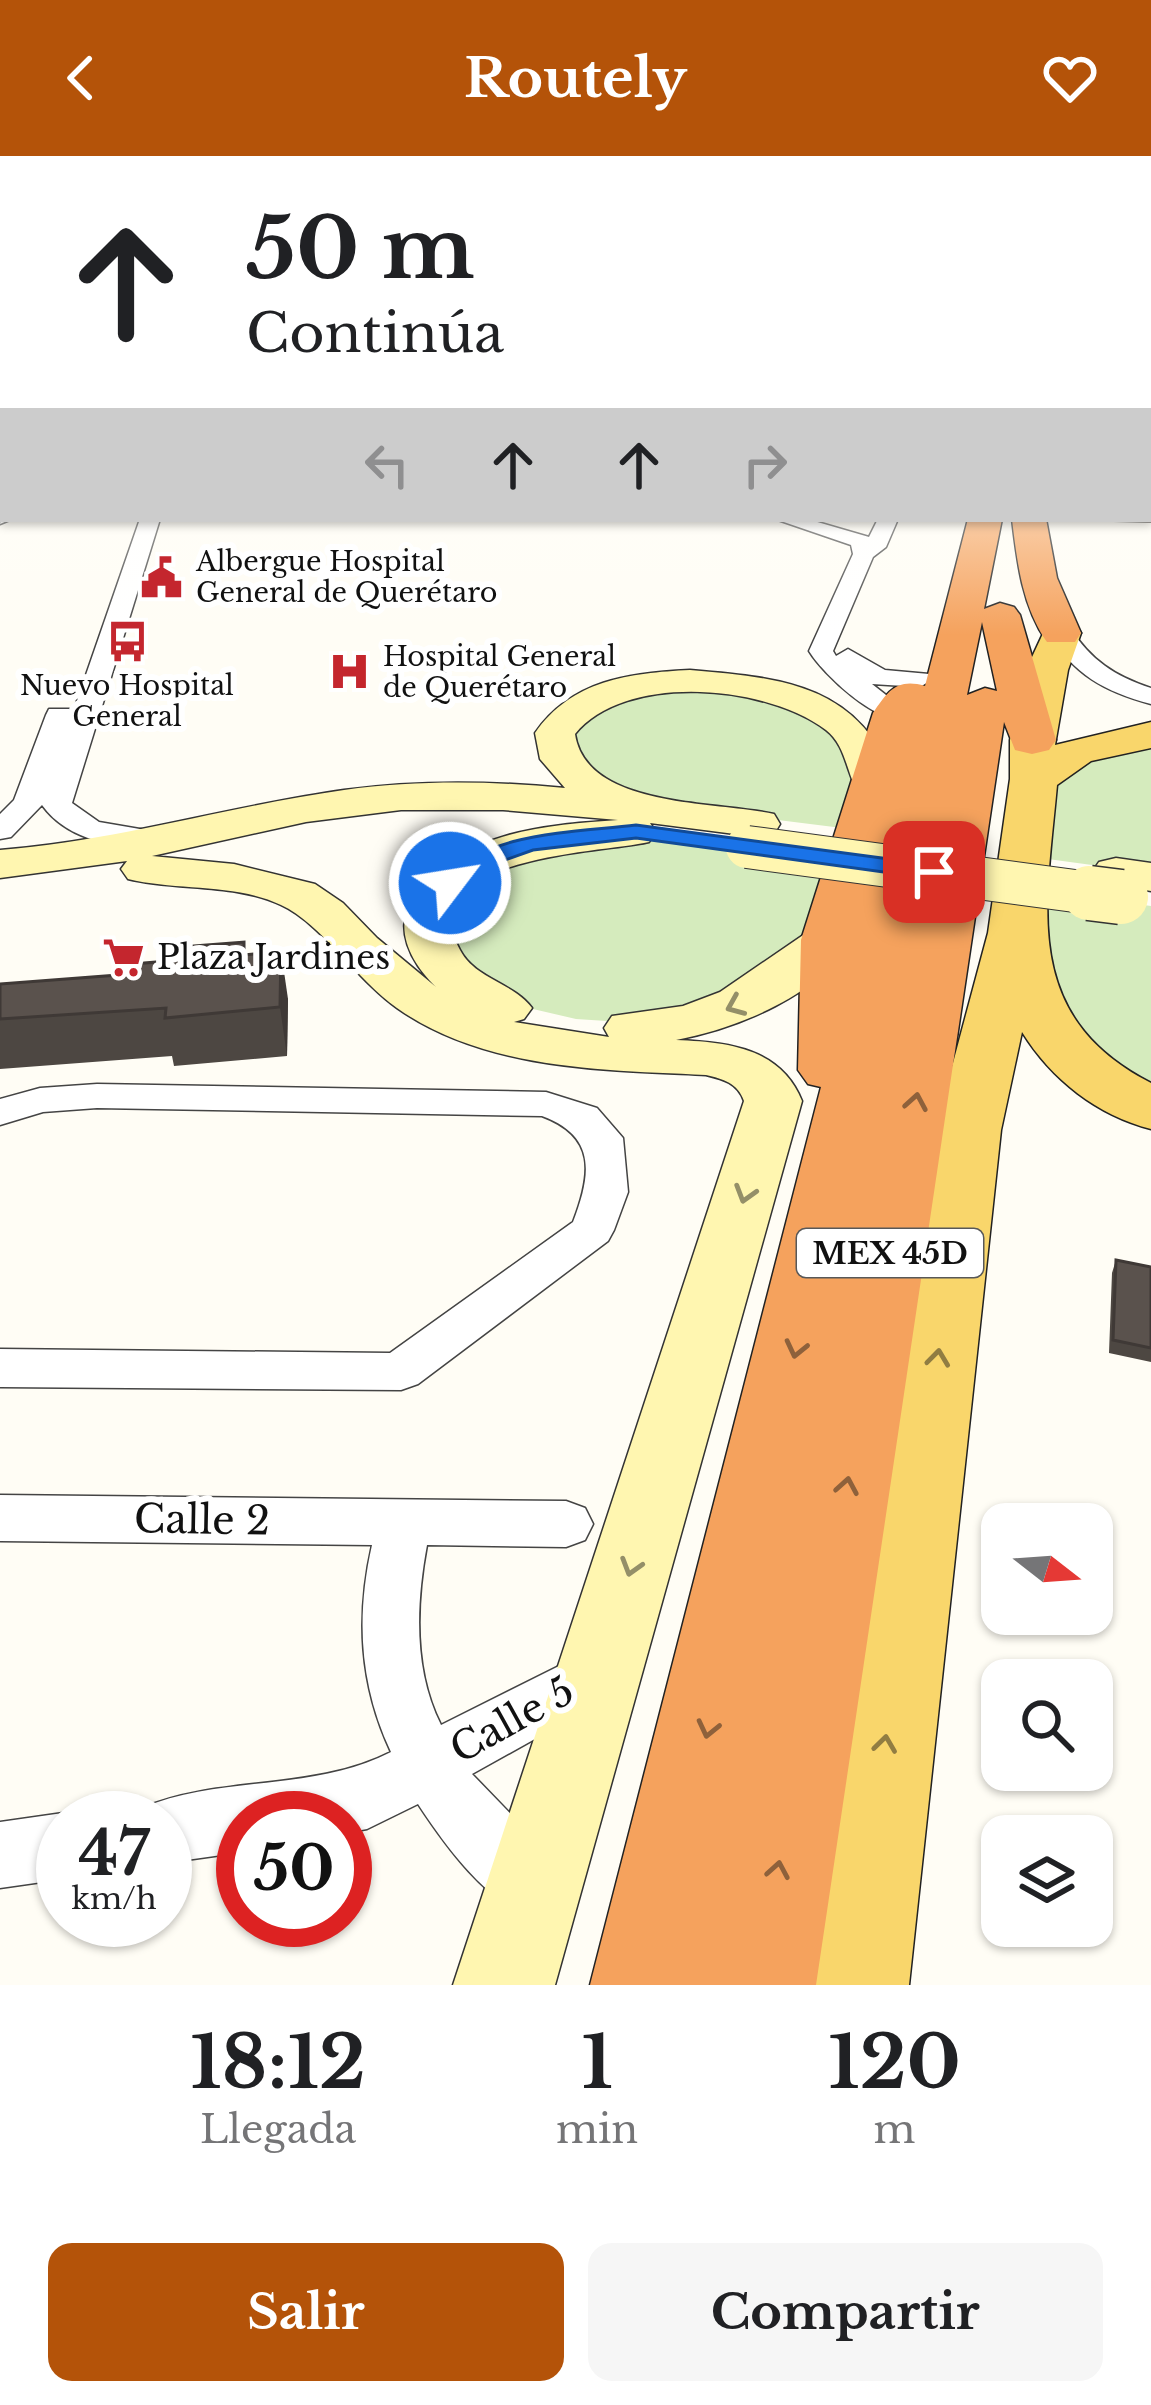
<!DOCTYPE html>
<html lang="es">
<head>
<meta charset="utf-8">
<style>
	:root { --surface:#fff; --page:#f6f6f6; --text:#202124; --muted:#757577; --accent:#b45309 }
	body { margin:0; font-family:"Libre Baskerville",serif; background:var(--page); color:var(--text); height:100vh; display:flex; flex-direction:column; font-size:45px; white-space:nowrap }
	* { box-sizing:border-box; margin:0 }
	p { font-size:39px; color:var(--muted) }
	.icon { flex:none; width:66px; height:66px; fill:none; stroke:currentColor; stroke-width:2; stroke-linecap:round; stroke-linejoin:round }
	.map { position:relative; height:1829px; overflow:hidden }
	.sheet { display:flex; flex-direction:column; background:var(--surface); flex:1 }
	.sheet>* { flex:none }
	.top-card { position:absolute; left:0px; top:0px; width:1152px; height:366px; box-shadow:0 3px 9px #0004; background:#fff; color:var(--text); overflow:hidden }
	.needle { width:78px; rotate:107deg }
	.controls { position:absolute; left:981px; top:1347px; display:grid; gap:24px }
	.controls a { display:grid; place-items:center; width:132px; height:132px; border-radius:24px; background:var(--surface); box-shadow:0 3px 9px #0004; font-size:60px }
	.speed { position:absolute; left:36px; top:1635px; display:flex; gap:24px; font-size:60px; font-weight:700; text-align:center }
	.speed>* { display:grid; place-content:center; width:156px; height:156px; border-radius:50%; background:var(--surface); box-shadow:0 3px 9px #0004; line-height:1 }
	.speed small { font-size:30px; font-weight:400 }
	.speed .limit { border:18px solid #d22; background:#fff; color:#111 }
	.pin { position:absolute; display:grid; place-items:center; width:102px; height:102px; color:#fff; margin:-51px; border-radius:24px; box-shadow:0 6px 18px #0006 }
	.me { position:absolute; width:132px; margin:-66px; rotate:59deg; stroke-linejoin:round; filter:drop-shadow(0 0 9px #0008) }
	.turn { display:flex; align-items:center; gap:42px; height:252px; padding:0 48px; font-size:54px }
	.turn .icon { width:156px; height:156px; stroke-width:2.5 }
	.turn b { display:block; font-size:84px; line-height:102px }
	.lanes { display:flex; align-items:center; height:114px; padding:0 48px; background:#0003; justify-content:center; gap:60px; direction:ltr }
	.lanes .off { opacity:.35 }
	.eta { display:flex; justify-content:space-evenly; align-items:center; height:204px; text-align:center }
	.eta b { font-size:72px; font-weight:800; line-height:84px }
	.cta { display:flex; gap:24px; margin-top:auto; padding:24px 48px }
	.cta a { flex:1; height:138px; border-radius:24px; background:var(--accent); color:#fff; font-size:48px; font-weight:800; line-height:138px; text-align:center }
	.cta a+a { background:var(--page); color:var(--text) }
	header { display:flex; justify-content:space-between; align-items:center; height:156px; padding:0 48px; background:var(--accent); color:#fff; font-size:54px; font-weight:800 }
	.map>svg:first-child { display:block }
	.green { fill:#d5ebbd }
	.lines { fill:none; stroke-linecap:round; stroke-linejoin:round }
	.street-casing { stroke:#444; stroke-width:3 }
	.secondary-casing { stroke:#333; stroke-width:3 }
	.primary-casing { stroke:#222; stroke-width:3 }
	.highway-casing { stroke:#222; stroke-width:3 }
	.street { fill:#fff; fill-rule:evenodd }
	.secondary { fill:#fff6b0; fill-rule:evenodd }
	.primary { fill:#f9d66b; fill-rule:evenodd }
	.highway { fill:#f5a25d; fill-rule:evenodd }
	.secondary-bridge-far1-casing { stroke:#333; stroke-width:44; stroke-linecap:butt }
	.secondary-bridge-casing { stroke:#333; stroke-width:57; stroke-linecap:butt }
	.secondary-bridge-far1 { stroke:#fff6b0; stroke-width:42 }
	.secondary-bridge { stroke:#fff6b0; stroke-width:54 }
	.wall { fill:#4d4742 }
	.shaded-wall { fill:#3f3936 }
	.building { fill:#5a524d; stroke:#3f3936; stroke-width:3 }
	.oneway { stroke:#948f68 }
	.oneway2 { stroke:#8e613b }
	.oneway3 { stroke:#917d42 }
	.route { fill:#1a73e8; stroke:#114b97; stroke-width:3 }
	.labels { text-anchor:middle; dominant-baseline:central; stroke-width:12; stroke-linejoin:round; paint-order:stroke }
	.far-poi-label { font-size:27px; fill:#111; stroke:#fff; text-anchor:start }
	.shield { fill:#fff; stroke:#585858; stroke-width:3 }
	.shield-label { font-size:30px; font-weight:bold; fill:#111 }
	.poi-label { font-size:33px; fill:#111; stroke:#fff; text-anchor:start }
	.near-street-label { font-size:39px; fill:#111; stroke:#fff }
</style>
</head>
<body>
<header><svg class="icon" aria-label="back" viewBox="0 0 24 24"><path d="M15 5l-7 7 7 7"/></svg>Routely<svg class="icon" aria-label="heart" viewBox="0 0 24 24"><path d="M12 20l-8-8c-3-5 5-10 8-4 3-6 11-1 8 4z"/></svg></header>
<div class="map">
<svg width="1151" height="1829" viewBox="0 0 1151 1829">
	<rect width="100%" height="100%" fill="#fffdf5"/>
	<path class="green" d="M 709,531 L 792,547 L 845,580 L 863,626 L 850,673 L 659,649 L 622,637 L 571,597 L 579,558 L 620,541 Z
		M 1151,582 L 1151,717 L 1033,701 L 1045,622 Z
		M 639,681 L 837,710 L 817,783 L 748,838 L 622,866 L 576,863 L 520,850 L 444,803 L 453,740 L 497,706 Z
		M 1028,733 L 1151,750 L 1151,947 L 1070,901 Z"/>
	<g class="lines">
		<defs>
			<path id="street" d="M 1149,223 L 1151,223 L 1151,229 L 1149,228 Z
				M 0,230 L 3,230 L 3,240 L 0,240 Z
				M 0,269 L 3,269 L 3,279 L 0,279 Z
				M 1149,297 L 1151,297 L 1149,310 Z
				M 0,313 L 3,313 L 3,325 L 0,325 Z
				M 3,355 L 3,363 L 12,363 L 0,368 Z
				M 140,363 L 160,363 L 72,647 L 99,666 L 169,678 L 174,685 L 158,694 C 114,689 70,687 42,649 L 11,681 L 0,683 L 0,658 L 14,644 L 46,559 L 49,553 L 69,553 L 70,565 Z
				M 775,363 L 807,363 L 869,381 L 878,363 L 898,363 L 886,391 L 873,401 L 833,495 L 836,500 L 848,493 L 885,514 L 929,518 L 933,523 L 920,531 L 872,528 L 909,557 L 906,563 C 877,569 823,518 809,495 L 853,398 L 851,389 Z
				M 1061,470 L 1070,472 C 1091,504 1114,520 1151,532 L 1151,548 C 1105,536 1073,518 1049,477 Z
				M 97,928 L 546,936 L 597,952 L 623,982 L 628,1036 L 614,1074 L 608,1085 L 418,1228 L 401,1234 L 0,1231 L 0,1193 L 390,1197 L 573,1066 C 592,1017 596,980 542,960 L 97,952 L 43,956 L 0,969 L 0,943 L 40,932 Z
				M 0,1339 L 566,1345 L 585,1352 L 593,1368 L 585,1384 L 566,1391 L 427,1389 C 416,1448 413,1514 441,1569 L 589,1495 L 610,1503 L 619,1522 L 610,1541 L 472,1618 L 558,1707 L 567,1731 L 558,1755 L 534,1764 C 485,1744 447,1692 418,1648 L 367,1673 L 345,1677 L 345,1662 L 243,1662 L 243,1696 L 165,1707 L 165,1662 L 138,1662 L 142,1652 C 221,1619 313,1636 391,1596 C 359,1528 356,1460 372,1389 L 0,1385 Z
				M 63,1657 L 74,1662 L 63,1662 L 63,1723 L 0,1732 L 0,1666 Z"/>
			<path id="secondary" d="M 690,514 C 785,522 862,529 896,630 L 890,639 L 875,643 L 860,639 C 846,619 847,590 826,574 C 766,529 626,516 575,578 C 586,653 718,645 774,658 L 780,668 L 774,678 L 758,681 L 650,667 L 656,676 L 649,686 C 604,697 409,699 460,794 C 475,823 514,827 532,852 L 524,863 L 514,866 L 609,881 L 604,872 L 612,860 L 683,850 L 720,836 L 812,773 L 830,769 L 848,773 L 855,784 C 817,839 740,872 676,884 C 728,886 781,892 802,945 L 555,1829 L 453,1829 L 744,945 C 738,927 723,923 706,919 C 603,914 485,914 397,852 C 358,825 321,767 281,749 C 235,727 177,735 128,723 L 121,713 L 127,705 L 0,722 L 0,694 C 117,685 229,650 344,634 C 417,624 492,625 565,632 L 540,603 L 535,577 C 572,524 629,517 690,514 ZM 401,654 L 503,654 L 618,664 C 546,669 458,676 414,740 C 392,772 411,807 436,831 L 377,782 L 343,747 L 315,728 L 234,708 L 152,700 L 306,666 Z
				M 1116,702 L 1151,707 L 1151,735 L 1099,726 L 1092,716 L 1099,706 Z"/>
			<path id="primary" d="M 1061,465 L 1075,469 L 1081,477 L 1068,514 L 1055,589 L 1151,566 L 1151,592 L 1091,605 L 1057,629 C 1046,751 1020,860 1151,927 L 1151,973 C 1097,959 1052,924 1022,876 L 1001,974 L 909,1829 L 796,1829 L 935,974 L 988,777 L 1010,623 L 1010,584 L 1026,514 L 1047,469 Z"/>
			<path id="highway" d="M 968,363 L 1002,363 L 984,453 L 1000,447 L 1014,451 L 1020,459 L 1056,584 L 1049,594 L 1032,598 L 1015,594 L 1004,566 L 816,1829 L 590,1829 L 821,931 L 808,928 L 798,914 L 801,784 L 873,557 C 888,535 897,522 925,530 ZM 982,466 L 997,535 L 985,532 L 967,539 Z
				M 1012,363 L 1046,363 L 1057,422 L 1081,477 L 1075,486 L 1047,486 C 1022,450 1017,405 1012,363 Z"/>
		</defs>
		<use href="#street" class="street-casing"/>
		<use href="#secondary" class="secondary-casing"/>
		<use href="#primary" class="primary-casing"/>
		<use href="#highway" class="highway-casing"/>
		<use href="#street" class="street"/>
		<use href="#secondary" class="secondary"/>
		<use href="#primary" class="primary"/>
		<use href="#highway" class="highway"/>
		<defs>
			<path id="secondary-bridge-far1" d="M 747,691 L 1112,740"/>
			<path id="secondary-bridge" d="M 1089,737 L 1121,741"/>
		</defs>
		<use href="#secondary-bridge-far1" class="secondary-bridge-far1-casing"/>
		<use href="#secondary-bridge" class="secondary-bridge-casing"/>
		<use href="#secondary-bridge-far1" class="secondary-bridge-far1"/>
		<use href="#secondary-bridge" class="secondary-bridge"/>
	</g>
	<path class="wall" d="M 1149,311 L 1151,311 L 1151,367 L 1076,365 L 1075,363 L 1149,363 Z
		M 246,798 L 288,843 L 287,900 L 174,910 L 172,900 L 0,913 L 0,828 L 131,818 Z
		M 1116,1104 L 1151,1111 L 1151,1206 L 1109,1197 L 1112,1117 Z"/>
	<path class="shaded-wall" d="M 281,795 L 288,843 L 287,900 L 280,851 Z"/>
	<path class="building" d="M 1149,311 L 1151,311 L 1151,337 L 1149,337 Z
		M 244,786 L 244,799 L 281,795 L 280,851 L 165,862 L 166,852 L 0,863 L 0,828 L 131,818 L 133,808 L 168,805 L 169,792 Z
		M 1116,1104 L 1151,1111 L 1151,1192 L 1113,1184 Z"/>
	<defs><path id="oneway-chevron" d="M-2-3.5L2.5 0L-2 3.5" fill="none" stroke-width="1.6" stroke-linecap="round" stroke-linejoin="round" transform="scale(3)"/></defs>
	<g class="oneway">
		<use href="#oneway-chevron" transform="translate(735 850) rotate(157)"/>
		<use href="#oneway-chevron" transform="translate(745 1038) rotate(107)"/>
		<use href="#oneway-chevron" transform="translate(631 1411) rotate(107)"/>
	</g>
	<g class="oneway2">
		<use href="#oneway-chevron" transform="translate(916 946) rotate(-80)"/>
		<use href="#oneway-chevron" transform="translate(796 1193) rotate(103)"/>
		<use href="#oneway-chevron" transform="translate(847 1330) rotate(-80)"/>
		<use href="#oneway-chevron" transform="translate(708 1573) rotate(103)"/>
		<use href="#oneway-chevron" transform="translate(778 1714) rotate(-80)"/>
	</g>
	<g class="oneway3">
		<use href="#oneway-chevron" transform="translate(938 1202) rotate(-83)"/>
		<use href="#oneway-chevron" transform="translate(885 1588) rotate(-82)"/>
	</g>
	<linearGradient id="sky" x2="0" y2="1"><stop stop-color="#95c6ee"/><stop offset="0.47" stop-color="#fffefa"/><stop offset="1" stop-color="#fffefa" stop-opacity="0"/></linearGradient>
	<rect width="1151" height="479" fill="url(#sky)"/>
	<path class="route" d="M 636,669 L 934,709 L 945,716 L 934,723 L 636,682 L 533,694 L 494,708 L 458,732 L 442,732 L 439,727 C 487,675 570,677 636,669 Z"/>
	<defs>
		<symbol id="civic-bare" viewBox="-9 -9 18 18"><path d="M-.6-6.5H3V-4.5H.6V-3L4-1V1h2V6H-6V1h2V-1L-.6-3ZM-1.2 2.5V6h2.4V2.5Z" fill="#c4262e" stroke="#fff" stroke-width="2.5" paint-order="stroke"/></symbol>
		<symbol id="bus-bare" viewBox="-9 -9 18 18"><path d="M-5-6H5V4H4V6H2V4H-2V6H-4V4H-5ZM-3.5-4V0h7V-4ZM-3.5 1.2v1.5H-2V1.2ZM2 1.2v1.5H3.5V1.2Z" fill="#c4262e" stroke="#fff" stroke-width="2.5" paint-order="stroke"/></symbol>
		<symbol id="hospital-bare" viewBox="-9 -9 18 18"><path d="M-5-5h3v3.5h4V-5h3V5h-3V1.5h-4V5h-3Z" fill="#c4262e" stroke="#fff" stroke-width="2.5" paint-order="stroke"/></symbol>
		<symbol id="supermarket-bare" viewBox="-9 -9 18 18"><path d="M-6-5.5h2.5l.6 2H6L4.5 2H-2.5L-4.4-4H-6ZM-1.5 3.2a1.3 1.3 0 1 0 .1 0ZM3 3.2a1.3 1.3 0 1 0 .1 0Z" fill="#c4262e" stroke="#fff" stroke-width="2.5" paint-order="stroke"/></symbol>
	</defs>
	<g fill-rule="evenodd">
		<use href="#civic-bare" x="132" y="392" width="59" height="59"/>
		<use href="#bus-bare" x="98" y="456" width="59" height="59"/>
		<use href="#hospital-bare" x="320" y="486" width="59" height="59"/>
		<use href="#supermarket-bare" x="94" y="772" width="59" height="59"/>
	</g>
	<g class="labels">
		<g class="far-poi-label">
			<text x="196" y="405">Albergue Hospital<tspan x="196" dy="31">General de Querétaro</tspan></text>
			<text x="383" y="500">Hospital General<tspan x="383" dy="31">de Querétaro</tspan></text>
			<text x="127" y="529" text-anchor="middle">Nuevo Hospital<tspan x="127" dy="31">General</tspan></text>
		</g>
		<rect class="shield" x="797" y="1073" width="186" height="48" rx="9"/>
		<g class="shield-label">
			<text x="890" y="1097">MEX 45D</text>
		</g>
		<g class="poi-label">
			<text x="157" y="801">Plaza Jardines</text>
		</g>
		<g class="near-street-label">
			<text transform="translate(202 1364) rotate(1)">Calle 2</text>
			<text transform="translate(512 1564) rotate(-29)">Calle 5</text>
		</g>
	</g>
</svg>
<div class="controls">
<a><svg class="needle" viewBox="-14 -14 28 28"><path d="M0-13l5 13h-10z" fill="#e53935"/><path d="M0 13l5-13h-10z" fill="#757577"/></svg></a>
<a><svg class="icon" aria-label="search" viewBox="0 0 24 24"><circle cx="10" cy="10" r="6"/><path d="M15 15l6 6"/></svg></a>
<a><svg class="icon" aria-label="layers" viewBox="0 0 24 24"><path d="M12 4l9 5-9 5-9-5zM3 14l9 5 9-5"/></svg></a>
</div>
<div class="speed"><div>47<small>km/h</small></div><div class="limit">50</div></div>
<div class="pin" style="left:934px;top:716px;background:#d93025"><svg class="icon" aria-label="arrive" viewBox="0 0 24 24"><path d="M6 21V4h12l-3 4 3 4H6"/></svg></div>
<svg class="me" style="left:450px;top:727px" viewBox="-20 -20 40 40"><circle r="17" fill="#1a73e8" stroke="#fff" stroke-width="3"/><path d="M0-11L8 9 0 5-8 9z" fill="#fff"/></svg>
<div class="top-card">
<div class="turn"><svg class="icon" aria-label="ahead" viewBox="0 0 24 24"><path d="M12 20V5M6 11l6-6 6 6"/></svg><div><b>50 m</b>Continúa</div></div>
<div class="lanes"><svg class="icon off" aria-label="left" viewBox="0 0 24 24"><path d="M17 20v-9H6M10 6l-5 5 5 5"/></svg><svg class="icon" aria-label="ahead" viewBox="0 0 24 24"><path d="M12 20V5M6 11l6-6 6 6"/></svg><svg class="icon" aria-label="ahead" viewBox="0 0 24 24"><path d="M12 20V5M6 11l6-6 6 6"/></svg><svg class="icon off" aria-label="right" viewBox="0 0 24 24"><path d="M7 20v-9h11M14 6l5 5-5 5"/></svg></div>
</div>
</div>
<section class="sheet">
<div class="eta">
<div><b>18:12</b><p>Llegada</p></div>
<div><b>1</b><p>min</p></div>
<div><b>120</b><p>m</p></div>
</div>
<div class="cta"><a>Salir</a><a>Compartir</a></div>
</section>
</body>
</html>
